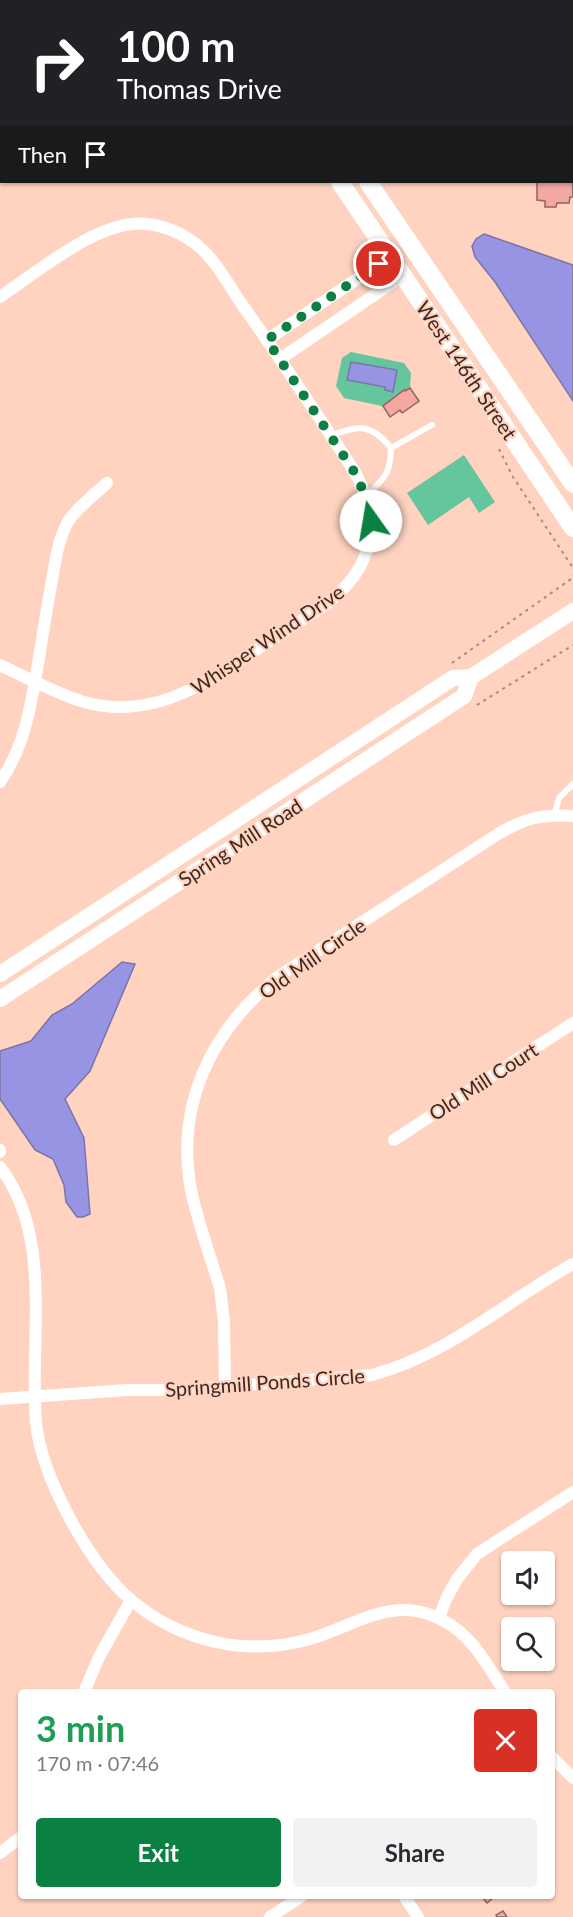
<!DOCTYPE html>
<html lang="en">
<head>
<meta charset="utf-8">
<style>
	:root { --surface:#fff; --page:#f2f2f3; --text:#2b2b33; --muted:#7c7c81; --accent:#0b8043 }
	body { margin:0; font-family:Lato,sans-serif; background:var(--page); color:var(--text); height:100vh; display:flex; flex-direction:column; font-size:22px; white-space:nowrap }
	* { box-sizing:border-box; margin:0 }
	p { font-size:20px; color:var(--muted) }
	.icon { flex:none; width:33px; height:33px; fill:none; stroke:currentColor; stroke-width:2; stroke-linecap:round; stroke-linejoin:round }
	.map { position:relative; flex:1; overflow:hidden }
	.drawer { position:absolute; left:18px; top:1689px; width:537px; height:210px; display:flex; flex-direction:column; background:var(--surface); border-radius:6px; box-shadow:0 2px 4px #0004 }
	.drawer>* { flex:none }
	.hud { position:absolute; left:0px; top:0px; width:573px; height:183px; box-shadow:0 2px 4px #0004; background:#202124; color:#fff; overflow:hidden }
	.controls { position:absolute; left:501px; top:1551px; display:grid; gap:12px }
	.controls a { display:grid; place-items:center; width:54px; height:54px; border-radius:6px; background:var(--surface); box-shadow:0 2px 4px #0004; font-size:30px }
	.pin { position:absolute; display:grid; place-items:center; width:51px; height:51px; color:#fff; margin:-26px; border:3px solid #fff; border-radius:50%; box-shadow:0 2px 6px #0007 }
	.me { position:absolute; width:66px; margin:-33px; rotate:347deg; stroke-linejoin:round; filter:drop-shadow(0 0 4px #0008) }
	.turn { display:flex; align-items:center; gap:21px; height:126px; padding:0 18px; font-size:27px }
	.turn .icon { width:78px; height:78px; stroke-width:2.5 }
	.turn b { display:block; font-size:42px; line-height:51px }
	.then { display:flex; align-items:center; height:57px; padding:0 18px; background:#0003; gap:12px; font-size:22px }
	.round { display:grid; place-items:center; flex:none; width:63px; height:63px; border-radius:6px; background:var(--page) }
	.headline { display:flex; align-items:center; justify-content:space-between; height:102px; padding:0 18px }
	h1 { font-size:36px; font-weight:700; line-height:45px; color:#1e9e55 }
	.action { display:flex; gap:12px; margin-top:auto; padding:12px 18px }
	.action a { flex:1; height:69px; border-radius:6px; background:var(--accent); color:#fff; font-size:24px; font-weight:700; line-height:69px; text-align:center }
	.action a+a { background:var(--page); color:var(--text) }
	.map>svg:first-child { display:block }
	.green { fill:#65c59c }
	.water { fill:#9694e3; stroke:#7b74a8; stroke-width:1.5 }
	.building { fill:#f4a8a2; stroke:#97625e; stroke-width:1.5 }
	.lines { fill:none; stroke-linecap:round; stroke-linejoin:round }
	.path { stroke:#ab897a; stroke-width:2; stroke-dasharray:3 4.5; stroke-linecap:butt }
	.lane { stroke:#fff; stroke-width:6 }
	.street { stroke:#fff; stroke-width:12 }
	.secondary { stroke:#fff; stroke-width:16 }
	.primary { stroke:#fff; stroke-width:18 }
	.route { stroke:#0b8043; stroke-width:10; stroke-dasharray:0 18 }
	.labels { text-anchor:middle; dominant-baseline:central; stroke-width:4.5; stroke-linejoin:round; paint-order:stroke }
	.street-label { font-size:20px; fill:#3c281f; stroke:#ffd3c0 }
</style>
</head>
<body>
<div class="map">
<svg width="573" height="1917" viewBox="0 0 573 1917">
	<rect width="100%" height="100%" fill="#ffd3c0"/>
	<path class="green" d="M 0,0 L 191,0 L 192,1 L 2,2 L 1,107 Z
		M 351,352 L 404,363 L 411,373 L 410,388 L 419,401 L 402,413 L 400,411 L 390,417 L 382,406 L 344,398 L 336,386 L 342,358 Z
		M 464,455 L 495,502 L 479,513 L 469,497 L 428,525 L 407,493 Z"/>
	<path class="water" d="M 484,234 L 573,265 L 573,401 L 495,282 L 475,257 L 472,246 L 476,239 Z
		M 351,362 L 397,370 L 393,392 L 385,390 L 385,387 L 347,380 Z
		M 122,962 L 135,964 L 90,1071 L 65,1099 L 84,1138 L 90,1214 L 83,1217 L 77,1217 L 66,1202 L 64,1185 L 53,1159 L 35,1150 L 0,1099 L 0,1051 L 31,1041 L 52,1015 L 72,1004 Z"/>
	<path class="building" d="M 360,0 L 386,0 L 387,2 L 361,2 Z
		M 572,65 L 573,65 L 573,98 L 572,98 Z
		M 572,170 L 573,197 L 570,197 L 569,203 L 557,203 L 556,207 L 545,207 L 545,201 L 537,200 L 537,182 L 572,182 Z
		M 410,388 L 419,401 L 402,413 L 400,410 L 390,417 L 383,406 L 404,390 L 405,391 Z
		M 481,1896 L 492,1896 L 493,1898 L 487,1903 Z
		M 503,1911 L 507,1917 L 497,1917 L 496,1915 Z"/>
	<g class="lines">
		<path class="path" d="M 198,0 L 199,2
			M 499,449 L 513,477 L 573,568
			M 452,663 L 571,579 L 573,575
			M 477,705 L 573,645"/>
		<path class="lane" d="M 331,436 C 358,424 372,424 391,448 C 390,476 385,477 366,496
			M 391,448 L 432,425
			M 554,815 L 559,798 L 573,784"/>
		<path class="street" d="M 435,0 L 436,2
			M 572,137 L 573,137
			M 0,297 C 39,271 100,218 148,224 C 165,226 184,234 197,245 C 215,259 228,284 241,303 C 268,341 294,380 320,419 C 332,438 346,457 357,476 C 364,490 369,504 370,519 C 373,556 354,582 327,604 C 301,621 276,637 250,654 C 198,688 149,720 84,702 C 54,693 28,678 0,665
			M 267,340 L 379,264 L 397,265
			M 280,359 L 392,283 L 397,265
			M 0,782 C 27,743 32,698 40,652 C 45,618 51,585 57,552 C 60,541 63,529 69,520 C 79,506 94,495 107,483
			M 394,1140 L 573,1023
			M 0,1150 L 0,1152
			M 0,1167 C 54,1237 29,1340 36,1423 C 42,1478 89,1564 131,1600 C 181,1642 247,1657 310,1639 C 362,1623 401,1589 455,1628 C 477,1644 490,1670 505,1692
			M 225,1387 L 224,1322 L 220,1288 C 210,1256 198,1223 191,1190 C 175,1104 212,1029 279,976 L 498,834 C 525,818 542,814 573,816
			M 0,1399 L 127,1390 L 181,1390 L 372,1375 C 448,1355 506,1301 573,1264
			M 439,1618 L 446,1599 L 457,1579 L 477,1554 L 573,1492
			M 84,1692 L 99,1657 L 131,1600
			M 552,1757 L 573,1778
			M 0,1853 L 21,1837
			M 404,1896 L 418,1917
			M 270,1917 L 302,1896"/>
		<path class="secondary" d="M 0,974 L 453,678 L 471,677 L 573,611
			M 0,999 L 464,696 L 471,677"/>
		<path class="primary" d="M 219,0 L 220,2
			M 250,0 L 251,2
			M 340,182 L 573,528
			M 368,182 L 573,484"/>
	</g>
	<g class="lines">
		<path class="route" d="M 371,521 L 368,504 L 357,476 L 267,340 L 379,264"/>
	</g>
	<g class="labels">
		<g class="street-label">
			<text transform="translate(467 370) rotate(56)">West 146th Street</text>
			<text transform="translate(267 639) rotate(-34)">Whisper Wind Drive</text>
			<text transform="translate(240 842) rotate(-33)">Spring Mill Road</text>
			<text transform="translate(312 958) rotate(-35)">Old Mill Circle</text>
			<text transform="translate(483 1081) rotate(-33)">Old Mill Court</text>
			<text transform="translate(265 1382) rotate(-4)">Springmill Ponds Circle</text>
		</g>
	</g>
</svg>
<div class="controls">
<a><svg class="icon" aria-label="sound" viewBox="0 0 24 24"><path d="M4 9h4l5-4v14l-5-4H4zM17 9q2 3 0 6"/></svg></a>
<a><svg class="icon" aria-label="search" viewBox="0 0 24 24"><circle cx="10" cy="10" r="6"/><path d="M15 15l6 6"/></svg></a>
</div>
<div class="pin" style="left:379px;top:264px;background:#d93025"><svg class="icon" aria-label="arrive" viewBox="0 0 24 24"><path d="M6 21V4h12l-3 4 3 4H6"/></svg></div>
<svg class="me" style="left:371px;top:521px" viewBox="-20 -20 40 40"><circle r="19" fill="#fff"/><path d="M0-13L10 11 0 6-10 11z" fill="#0b8043"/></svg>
<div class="hud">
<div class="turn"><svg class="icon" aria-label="right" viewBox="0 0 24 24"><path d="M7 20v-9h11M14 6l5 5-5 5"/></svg><div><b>100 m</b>Thomas Drive</div></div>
<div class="then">Then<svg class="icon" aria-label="arrive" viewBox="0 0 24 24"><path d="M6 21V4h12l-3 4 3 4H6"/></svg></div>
</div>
<section class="drawer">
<div class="headline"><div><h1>3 min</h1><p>170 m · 07:46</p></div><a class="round" style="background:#d93025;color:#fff"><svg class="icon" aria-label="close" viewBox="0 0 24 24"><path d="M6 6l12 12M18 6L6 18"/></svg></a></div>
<div class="action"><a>Exit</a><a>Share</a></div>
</section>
</div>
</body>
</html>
